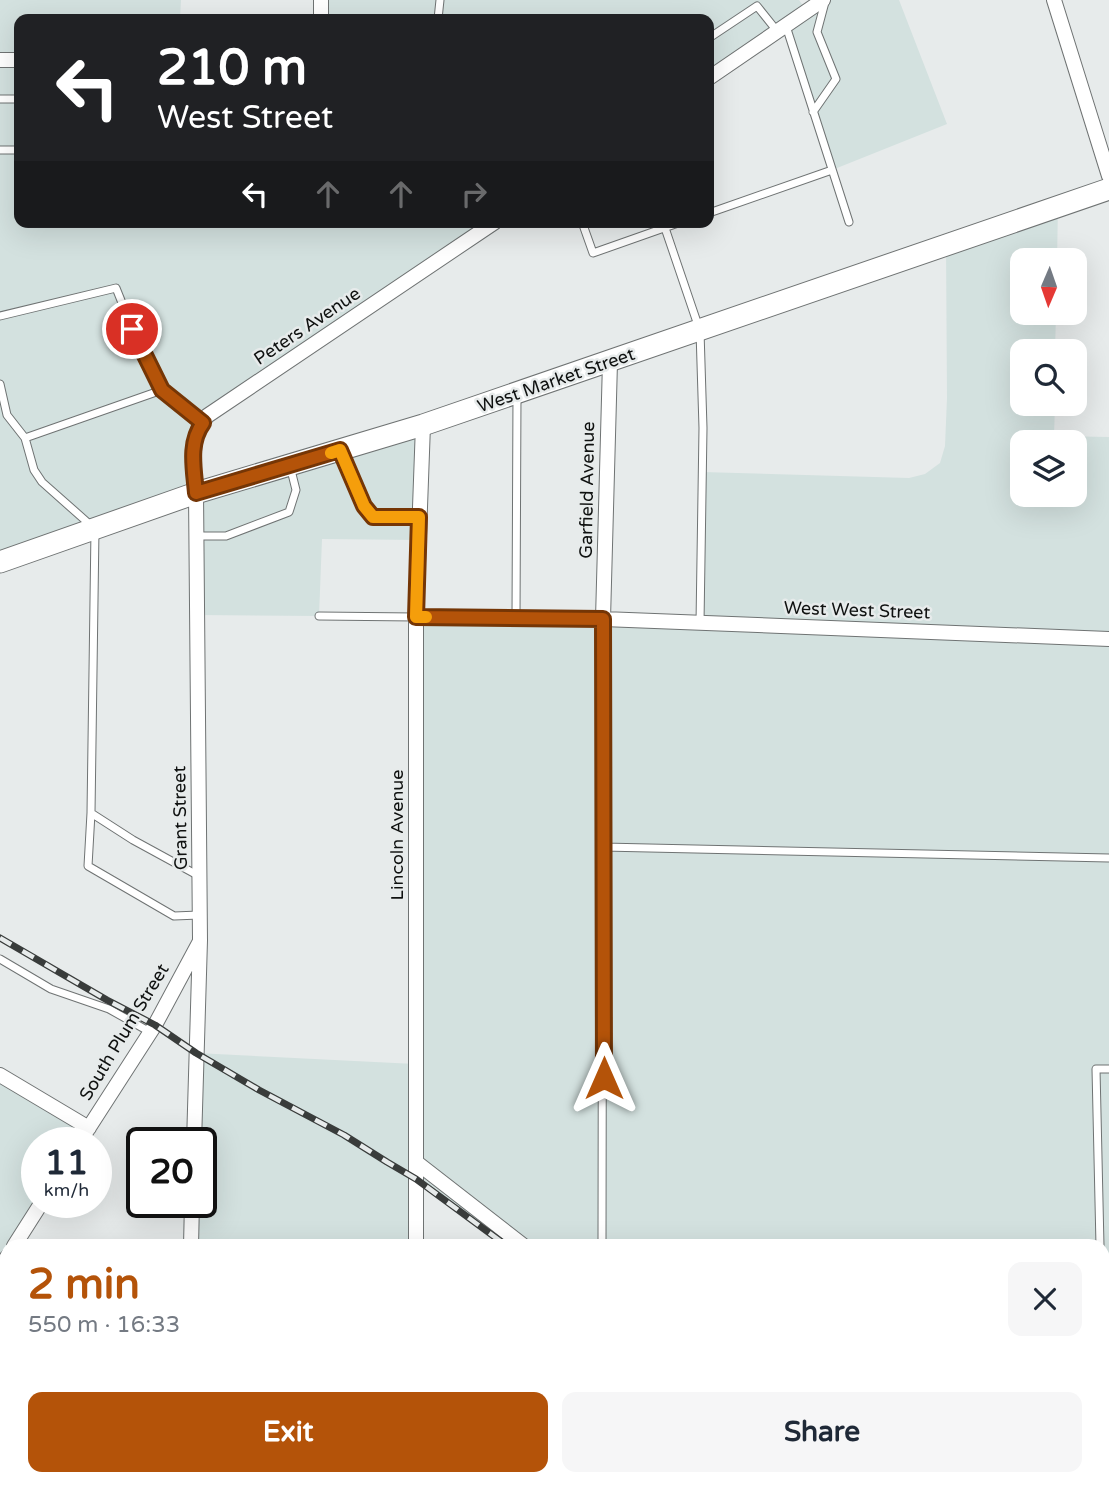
<!DOCTYPE html>
<html lang="en">
<head>
<meta charset="utf-8">
<style>
	:root { --surface:#fff; --page:#f6f6f7; --text:#1f2937; --muted:#747a83; --accent:#b45309 }
	body { margin:0; font-family:"Varela Round",sans-serif; background:var(--page); color:var(--text); height:100vh; display:flex; flex-direction:column; font-size:26px; white-space:nowrap }
	* { box-sizing:border-box; margin:0 }
	p { font-size:23px; color:var(--muted) }
	.icon { flex:none; width:38px; height:38px; fill:none; stroke:currentColor; stroke-width:2; stroke-linecap:round; stroke-linejoin:round }
	.map { position:relative; flex:1; overflow:hidden }
	.details { position:absolute; left:0px; top:1239px; width:1110px; height:247px; display:flex; flex-direction:column; background:var(--surface); border-radius:21px 21px 0 0; box-shadow:0 7px 28px #0002 }
	.details>* { flex:none }
	.banner { position:absolute; left:14px; top:14px; width:700px; height:214px; border-radius:14px; box-shadow:0 7px 28px #0002; background:#202124; color:#fff; overflow:hidden }
	.needle { width:46px; rotate:182deg }
	.buttons { position:absolute; left:1010px; top:248px; display:grid; gap:14px }
	.buttons a { display:grid; place-items:center; width:77px; height:77px; border-radius:14px; background:var(--surface); box-shadow:0 7px 28px #0002; font-size:35px }
	.speed { position:absolute; left:21px; top:1127px; display:flex; gap:14px; font-size:35px; font-weight:700; text-align:center }
	.speed>* { display:grid; place-content:center; width:91px; height:91px; border-radius:50%; background:var(--surface); box-shadow:0 7px 28px #0002; line-height:1 }
	.speed small { font-size:18px; font-weight:400 }
	.speed .limit { border:4px solid #111; border-radius:10px; background:#fff; color:#111 }
	.pin { position:absolute; display:grid; place-items:center; width:60px; height:60px; color:#fff; margin:-30px; border:4px solid #fff; border-radius:50%; box-shadow:0 2px 7px #0007 }
	.me { position:absolute; width:77px; margin:-38px; rotate:0deg; stroke-linejoin:round; filter:drop-shadow(0 0 5px #0008) }
	.turn { display:flex; align-items:center; gap:24px; height:147px; padding:0 28px; font-size:32px }
	.turn .icon { width:91px; height:91px; stroke-width:2.5 }
	.turn b { display:block; font-size:49px; line-height:60px }
	.lanes { display:flex; align-items:center; height:66px; padding:0 28px; background:#0003; justify-content:center; gap:35px; direction:ltr }
	.lanes .off { opacity:.35 }
	.round { display:grid; place-items:center; flex:none; width:74px; height:74px; border-radius:14px; background:var(--page) }
	.summary { display:flex; align-items:center; justify-content:space-between; height:119px; padding:0 28px }
	h1 { font-size:42px; font-weight:800; line-height:52px; color:var(--accent) }
	.button { display:flex; gap:14px; margin-top:auto; padding:14px 28px }
	.button a { flex:1; height:80px; border-radius:14px; background:var(--accent); color:#fff; font-size:28px; font-weight:800; line-height:80px; text-align:center }
	.button a+a { background:var(--page); color:var(--text) }
	.map>svg:first-child { display:block }
	.built { fill:#d3e1df; fill-rule:evenodd }
	.lines { fill:none; stroke-linecap:round; stroke-linejoin:round }
	.lane-casing { stroke:#6f7373; stroke-width:9 }
	.street-casing { stroke:#6f7373; stroke-width:16 }
	.secondary-casing { stroke:#6f7373; stroke-width:23 }
	.lane { stroke:#fff; stroke-width:7 }
	.street { stroke:#fff; stroke-width:14 }
	.secondary { stroke:#fff; stroke-width:21 }
	.rail-casing { stroke:#393c3b; stroke-width:7 }
	.rail { stroke:#e7ebeb; stroke-width:4.5; stroke-dasharray:13; stroke-linecap:butt }
	.route-casing { stroke:#753606; stroke-width:18 }
	.route { stroke:#b45309; stroke-width:12 }
	.slow { stroke:#f59e0b; stroke-width:12 }
	.labels { text-anchor:middle; dominant-baseline:central; stroke-width:5; stroke-linejoin:round; paint-order:stroke }
	.street-label { font-size:18px; fill:#0f1110; stroke:#e7ebeb }
</style>
</head>
<body>
<div class="map">
<svg width="1109" height="1485" viewBox="0 0 1109 1485">
	<rect width="100%" height="100%" fill="#e7ebeb"/>
	<path class="built" d="M 0,0 L 181,0 L 180,19 L 19,19 L 19,222 L 495,222 L 196,432 L 196,493 L 423,425 L 419,540 L 322,539 L 319,616 L 197,615 L 196,494 L 0,562 Z
		M 321,0 L 799,0 L 807,11 L 823,0 L 899,0 L 947,124 L 832,170 L 786,26 L 709,78 L 709,19 L 321,19 Z
		M 1058,206 L 1057,261 L 1022,261 L 1022,313 L 1056,313 L 1055,352 L 1022,352 L 1022,404 L 1055,404 L 1054,436 L 1109,437 L 1109,1485 L 759,1485 L 755,1479 L 1102,1479 L 1102,1246 L 507,1246 L 416,1180 L 416,1246 L 191,1246 L 192,1202 L 201,1202 L 201,1143 L 194,1143 L 196,1053 L 415,1064 L 416,617 L 699,623 L 702,472 L 909,478 L 925,474 L 940,463 L 945,446 L 947,398 L 946,245 ZM 1022,443 L 1074,443 L 1074,495 L 1022,495 Z
		M 0,1075 L 89,1128 L 79,1143 L 37,1143 L 37,1202 L 14,1246 L 7,1246 L 7,1257 L 0,1268 Z
		M 600,1479 L 697,1479 L 697,1485 L 600,1485 Z"/>
	<g class="lines">
		<defs>
			<path id="lane" d="M 438,19 L 440,0
				M 786,26 L 849,222
				M 709,38 L 757,6 L 777,31
				M 0,99 L 19,99
				M 813,112 L 836,79 L 817,32 L 825,2
				M 0,150 L 19,150
				M 709,213 L 832,170
				M 582,222 L 593,253 L 681,222
				M 665,228 L 700,331 L 703,428 L 700,623
				M 0,316 L 116,288 L 141,350 L 162,390 L 203,423
				M 0,384 L 7,415 L 25,438 L 34,470 L 42,482 L 95,529 L 91,813 L 133,840 L 199,876
				M 25,438 L 162,390
				M 342,453 L 364,506 L 373,517 L 420,517
				M 196,536 L 226,536 L 289,512 L 296,490 L 290,466
				M 319,616 L 603,619 L 602,1246
				M 516,618 L 517,395
				M 91,813 L 88,866 L 174,916 L 199,915
				M 603,847 L 1109,858
				M 0,959 L 51,989 L 109,1009 L 150,1032
				M 1100,1246 L 1096,1069 L 1109,1069
				M 1102,1283 L 1109,1283
				M 1102,1322 L 1106,1407 L 1109,1414
				M 839,1479 L 849,1485
				M 697,1481 L 697,1485
				M 41,1485 L 41,1479
				M 321,1485 L 321,1479
				M 515,1485 L 515,1479"/>
			<path id="street" d="M 1054,0 L 1109,176
				M 321,19 L 321,0
				M 0,60 L 19,60
				M 709,78 L 823,0
				M 610,362 L 603,619 L 1109,639
				M 0,1075 L 89,1128
				M 79,1143 L 155,1025 L 199,943
				M 194,1143 L 200,940 L 196,493 C 193,461 187,444 207,416 L 495,222
				M 416,1162 L 524,1246
				M 14,1246 L 42,1202
				M 191,1246 L 192,1202
				M 416,1246 L 416,617 L 423,425
				M 0,1268 L 7,1257
				M 0,1371 L 7,1372
				M 600,1479 L 600,1485
				M 755,1479 L 759,1485
				M 185,1485 L 185,1479
				M 417,1485 L 417,1479"/>
			<path id="secondary" d="M 0,562 L 196,493 L 423,425 L 1109,189"/>
		</defs>
		<use href="#lane" class="lane-casing"/>
		<use href="#street" class="street-casing"/>
		<use href="#secondary" class="secondary-casing"/>
		<use href="#lane" class="lane"/>
		<use href="#street" class="street"/>
		<use href="#secondary" class="secondary"/>
		<defs>
			<path id="rail" d="M 0,938 L 107,1000 L 155,1025 L 196,1053 L 259,1090 L 344,1135 L 387,1162 L 416,1179 L 507,1246
				M 723,1479 L 727,1485"/>
		</defs>
		<use href="#rail" class="rail-casing"/>
		<use href="#rail" class="rail"/>
	</g>
	<g class="lines">
		<defs>
			<path id="route" d="M 132,329 L 162,390 L 203,423 C 188,443 194,469 196,493 L 340,450 L 364,506 L 373,517 L 419,517 L 416,617 L 603,619 L 604,1078"/>
		</defs>
		<use href="#route" class="route-casing"/>
		<use href="#route" class="route"/>
		<path class="slow" d="M 331,453 L 340,450 L 364,506 L 373,517 L 419,517 L 416,617 L 426,617"/>
	</g>
	<g class="labels">
		<g class="street-label">
			<text transform="translate(307 326) rotate(-34)">Peters Avenue</text>
			<text transform="translate(556 380) rotate(-19)">West Market Street</text>
			<text transform="translate(587 490) rotate(-89)">Garfield Avenue</text>
			<text transform="translate(857 610) rotate(2)">West West Street</text>
			<text transform="translate(180 818) rotate(-91)">Grant Street</text>
			<text transform="translate(397 835) rotate(-90)">Lincoln Avenue</text>
			<text transform="translate(124 1032) rotate(-59)">South Plum Street</text>
		</g>
	</g>
</svg>
<div class="buttons">
<a><svg class="needle" viewBox="-14 -14 28 28"><path d="M0-13l5 13h-10z" fill="#e53935"/><path d="M0 13l5-13h-10z" fill="#747a83"/></svg></a>
<a><svg class="icon" aria-label="search" viewBox="0 0 24 24"><circle cx="10" cy="10" r="6"/><path d="M15 15l6 6"/></svg></a>
<a><svg class="icon" aria-label="layers" viewBox="0 0 24 24"><path d="M12 4l9 5-9 5-9-5zM3 14l9 5 9-5"/></svg></a>
</div>
<div class="speed"><div>11<small>km/h</small></div><div class="limit">20</div></div>
<div class="pin" style="left:132px;top:329px;background:#d93025"><svg class="icon" aria-label="arrive" viewBox="0 0 24 24"><path d="M6 21V4h12l-3 4 3 4H6"/></svg></div>
<svg class="me" style="left:604px;top:1078px" viewBox="-20 -20 40 40"><path d="M0-17L14 15 0 8-14 15z" fill="#b45309" stroke="#fff" stroke-width="4"/></svg>
<div class="banner">
<div class="turn"><svg class="icon" aria-label="left" viewBox="0 0 24 24"><path d="M17 20v-9H6M10 6l-5 5 5 5"/></svg><div><b>210 m</b>West Street</div></div>
<div class="lanes"><svg class="icon" aria-label="left" viewBox="0 0 24 24"><path d="M17 20v-9H6M10 6l-5 5 5 5"/></svg><svg class="icon off" aria-label="ahead" viewBox="0 0 24 24"><path d="M12 20V5M6 11l6-6 6 6"/></svg><svg class="icon off" aria-label="ahead" viewBox="0 0 24 24"><path d="M12 20V5M6 11l6-6 6 6"/></svg><svg class="icon off" aria-label="right" viewBox="0 0 24 24"><path d="M7 20v-9h11M14 6l5 5-5 5"/></svg></div>
</div>
<section class="details">
<div class="summary"><div><h1>2 min</h1><p>550 m · 16:33</p></div><a class="round"><svg class="icon" aria-label="close" viewBox="0 0 24 24"><path d="M6 6l12 12M18 6L6 18"/></svg></a></div>
<div class="button"><a>Exit</a><a>Share</a></div>
</section>
</div>
</body>
</html>
